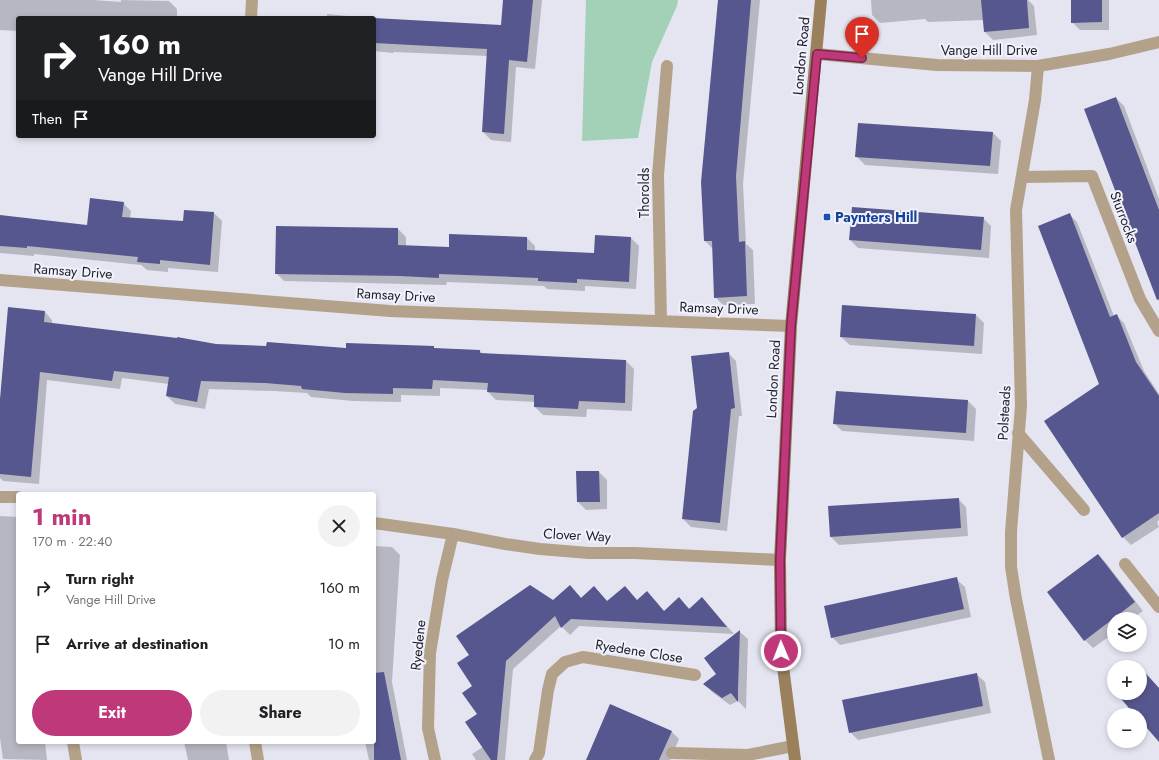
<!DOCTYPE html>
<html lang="en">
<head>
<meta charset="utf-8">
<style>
	:root { --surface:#fff; --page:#f2f2f2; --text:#202124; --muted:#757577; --accent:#be387a }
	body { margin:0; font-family:Jost,sans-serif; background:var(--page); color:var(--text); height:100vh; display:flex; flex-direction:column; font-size:15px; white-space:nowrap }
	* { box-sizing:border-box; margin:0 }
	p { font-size:13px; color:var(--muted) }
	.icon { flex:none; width:22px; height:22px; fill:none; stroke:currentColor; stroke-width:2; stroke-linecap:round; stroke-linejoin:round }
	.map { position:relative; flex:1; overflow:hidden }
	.side { position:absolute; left:16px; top:492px; width:360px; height:252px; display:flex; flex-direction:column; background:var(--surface); border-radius:4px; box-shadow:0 2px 6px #0003 }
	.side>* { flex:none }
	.top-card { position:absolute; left:16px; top:16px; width:360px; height:122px; border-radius:4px; box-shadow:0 2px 6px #0003; background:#202124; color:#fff; overflow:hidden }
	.fabs { position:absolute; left:1107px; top:612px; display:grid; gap:8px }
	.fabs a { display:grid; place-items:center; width:40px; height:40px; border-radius:50%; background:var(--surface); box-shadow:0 2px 6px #0003; font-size:20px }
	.pin { position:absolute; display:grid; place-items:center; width:34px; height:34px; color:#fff; margin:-41px -17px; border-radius:50% 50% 50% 0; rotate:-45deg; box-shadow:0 0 4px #0007 }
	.pin .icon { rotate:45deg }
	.me { position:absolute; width:44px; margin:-22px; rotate:359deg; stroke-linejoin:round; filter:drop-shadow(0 0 3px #0008) }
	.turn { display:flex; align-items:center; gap:14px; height:84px; padding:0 16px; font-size:18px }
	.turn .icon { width:52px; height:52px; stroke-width:2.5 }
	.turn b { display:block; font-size:28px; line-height:34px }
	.then { display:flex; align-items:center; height:38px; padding:0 16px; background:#0003; gap:8px; font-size:15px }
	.round { display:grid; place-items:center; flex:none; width:42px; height:42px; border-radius:21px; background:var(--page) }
	.headline { display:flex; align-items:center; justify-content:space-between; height:68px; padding:0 16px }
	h1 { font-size:24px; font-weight:700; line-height:30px; color:var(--accent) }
	.button { display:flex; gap:8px; margin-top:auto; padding:8px 16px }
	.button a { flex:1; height:46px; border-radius:24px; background:var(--accent); color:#fff; font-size:16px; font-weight:700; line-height:46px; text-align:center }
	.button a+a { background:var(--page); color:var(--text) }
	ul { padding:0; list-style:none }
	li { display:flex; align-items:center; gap:12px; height:56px; padding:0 16px }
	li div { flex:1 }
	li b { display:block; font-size:15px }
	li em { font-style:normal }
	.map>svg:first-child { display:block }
	.green { fill:#a2d1b7 }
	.shadow { fill:#0003 }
	.building { fill:#57578f }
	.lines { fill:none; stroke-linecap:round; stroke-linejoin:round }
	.street { stroke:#b3a289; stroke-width:12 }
	.secondary { stroke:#9a815c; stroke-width:12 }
	.route-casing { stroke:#7c244f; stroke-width:10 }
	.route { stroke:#be387a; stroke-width:7 }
	.transit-dot { fill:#1a4fb4; stroke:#f1f2fe; stroke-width:1.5 }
	.labels { text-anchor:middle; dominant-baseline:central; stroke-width:4; stroke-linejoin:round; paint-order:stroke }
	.street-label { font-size:14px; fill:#1e1e23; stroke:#f1f2fe }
	.transit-label { font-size:14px; font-weight:bold; fill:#164399; stroke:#f1f2fe; text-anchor:start }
</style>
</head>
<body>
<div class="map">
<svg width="1159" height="760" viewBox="0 0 1159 760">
	<rect width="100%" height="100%" fill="#e4e5f1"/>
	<path class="green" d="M 586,0 L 678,0 L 677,6 L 652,62 L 638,138 L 582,141 Z"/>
	<path class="shadow" d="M 0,0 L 93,0 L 121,2 L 121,0 L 169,1 L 177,9 L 177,18 L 18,18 L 18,31 L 0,30 Z
		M 504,0 L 542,0 L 535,69 L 516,67 L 511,142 L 491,140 L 483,132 L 488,56 L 394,52 L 393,53 L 374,51 L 374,19 L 502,26 Z
		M 718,0 L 760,0 L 743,184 L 746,244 L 753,250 L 755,304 L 723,305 L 715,297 L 713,249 L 705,241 Z
		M 871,0 L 1028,0 L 1034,6 L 1037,35 L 993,40 L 985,32 L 984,20 L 928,22 L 925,19 L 880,23 L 872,15 Z
		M 1072,0 L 1109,0 L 1109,30 L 1080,30 L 1072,22 Z
		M 327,14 L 367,18 L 327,18 Z
		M 1116,98 L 1124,106 L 1159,199 L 1159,302 L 1086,109 Z
		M 993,133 L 1001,141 L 998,174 L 865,165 L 857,157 Z
		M 123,203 L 131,211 L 130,218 L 184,222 L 214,213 L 222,221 L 218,272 L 168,268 L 168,272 L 147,270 L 141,265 L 34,254 L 34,256 L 0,253 L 0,216 L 88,226 Z
		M 1069,214 L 1077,222 L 1114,316 L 1116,315 L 1124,323 L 1144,371 L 1159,394 L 1159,520 L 1157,522 L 1159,527 L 1131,545 L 1123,537 L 1046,422 L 1100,385 Z
		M 983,218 L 991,226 L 989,258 L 858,248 L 850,240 Z
		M 277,227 L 398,229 L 406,237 L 406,247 L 450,248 L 527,238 L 535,246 L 535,251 L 595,254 L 631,238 L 639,246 L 636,289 L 585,286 L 585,291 L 547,289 L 544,286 L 447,282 L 446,285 L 284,281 L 276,273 Z
		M 843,306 L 976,315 L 984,323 L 982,354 L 850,345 L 841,337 Z
		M 44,311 L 52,320 L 52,324 L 216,345 L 347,349 L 433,347 L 435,349 L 480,351 L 483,354 L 626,361 L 634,369 L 632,411 L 587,409 L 586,417 L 543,415 L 535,407 L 535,402 L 496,400 L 488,392 L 488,390 L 440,388 L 440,396 L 401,395 L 401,402 L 353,401 L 311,397 L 307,393 L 274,391 L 209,389 L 205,409 L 175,404 L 167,396 L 169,384 L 122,378 L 120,389 L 47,380 L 39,484 L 3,481 L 0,478 L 0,410 Z
		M 728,353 L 736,361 L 742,416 L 739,416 L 727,531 L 691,527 L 683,519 L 698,409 Z
		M 968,401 L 976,409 L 974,441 L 842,431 L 834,423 Z
		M 599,472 L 607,480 L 607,509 L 586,510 L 578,502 Z
		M 958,499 L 966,507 L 968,536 L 839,545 L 831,537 Z
		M 0,516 L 18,517 L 18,742 L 45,742 L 47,760 L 3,759 L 0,738 Z
		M 374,546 L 392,547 L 400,555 L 392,682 L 407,760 L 369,760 L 365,742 L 374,742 Z
		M 1098,555 L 1106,563 L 1143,611 L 1132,619 L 1114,619 L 1114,633 L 1093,648 L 1085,640 L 1049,592 Z
		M 956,579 L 965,587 L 971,617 L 840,645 L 832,637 Z
		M 594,587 L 608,602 L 637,601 L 664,611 L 679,599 L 690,609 L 710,607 L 734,634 L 579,626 L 570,635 L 561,626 L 513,669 L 505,760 L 476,760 L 472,754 L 483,747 L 473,686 L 553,601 L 578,594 L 581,598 Z
		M 740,632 L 748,639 L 746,709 L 738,701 L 730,705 L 712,692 L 704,684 L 718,674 Z
		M 976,674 L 985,682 L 991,713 L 858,740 L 850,732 Z
		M 671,731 L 679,739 L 670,760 L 587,760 Z
		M 184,742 L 226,742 L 229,760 L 188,760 Z"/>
	<path class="building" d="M 503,0 L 533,0 L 527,62 L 509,60 L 504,134 L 482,132 L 487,49 L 374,43 L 374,18 L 501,25 Z
		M 718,0 L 751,0 L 736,176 L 739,242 L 745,241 L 747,296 L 714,298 L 712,241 L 704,241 L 701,182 Z
		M 981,0 L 1027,0 L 1029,28 L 984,32 Z
		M 1071,0 L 1102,0 L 1102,22 L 1071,23 Z
		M 1116,97 L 1159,210 L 1159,299 L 1157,300 L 1084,109 Z
		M 858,123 L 993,132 L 990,166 L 855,157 Z
		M 90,198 L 124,202 L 122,217 L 183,221 L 184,210 L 214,212 L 210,265 L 160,260 L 160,264 L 137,262 L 138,257 L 27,246 L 27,248 L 0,246 L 0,215 L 87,225 Z
		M 852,207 L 984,217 L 981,250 L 849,240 Z
		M 1070,213 L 1110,317 L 1117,314 L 1136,362 L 1159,396 L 1159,513 L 1122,538 L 1044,421 L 1099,384 L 1038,226 Z
		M 276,226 L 398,228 L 398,245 L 449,247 L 449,234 L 527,237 L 527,250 L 594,253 L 595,235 L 631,237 L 629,282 L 577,279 L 577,283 L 538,281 L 538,278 L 439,274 L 439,278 L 400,276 L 275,274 Z
		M 842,305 L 976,314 L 974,346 L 840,337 Z
		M 8,307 L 45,311 L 44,322 L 177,338 L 177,337 L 216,344 L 266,346 L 267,342 L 346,348 L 346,343 L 434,346 L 434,348 L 480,350 L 480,353 L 626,360 L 625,403 L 579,401 L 578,409 L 534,407 L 534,395 L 487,392 L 488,383 L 433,380 L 432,389 L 393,388 L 393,394 L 345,393 L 302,389 L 301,386 L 265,383 L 201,381 L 197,402 L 166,396 L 169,377 L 114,371 L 112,381 L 40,372 L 31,477 L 0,474 L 0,399 Z
		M 729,352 L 735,408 L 731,409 L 720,523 L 682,519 L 693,411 L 697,408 L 691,356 Z
		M 836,391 L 968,400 L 966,433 L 833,424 Z
		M 576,471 L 599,471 L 600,502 L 577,502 Z
		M 959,498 L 961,528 L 830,537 L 828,506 Z
		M 1098,554 L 1135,602 L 1084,641 L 1047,592 Z
		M 957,577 L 964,609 L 831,638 L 824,606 Z
		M 530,585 L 553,600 L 570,585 L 581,598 L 594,586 L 607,601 L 625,586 L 637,600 L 647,591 L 664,611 L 679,597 L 689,609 L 702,597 L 727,627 L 571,619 L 561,628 L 555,616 L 506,661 L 497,760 L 491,760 L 465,722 L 477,714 L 462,693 L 472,686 L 457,663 L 469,655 L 456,636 Z
		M 740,630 L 738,689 L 738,702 L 731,693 L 722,698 L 703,684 L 716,674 L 704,658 Z
		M 1140,667 L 1159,688 L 1159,742 L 1140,720 L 1140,715 L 1135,715 L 1116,693 L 1140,693 Z
		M 384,672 L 401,760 L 374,760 L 374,673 Z
		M 977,673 L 983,706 L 849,733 L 842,700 Z
		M 610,704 L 672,731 L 659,760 L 586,760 Z"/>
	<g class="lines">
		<path class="street" d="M 251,18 L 252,0
			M 817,54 L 937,65 L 1038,66 L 1109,54 L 1159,42
			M 1038,66 L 1035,100 L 1016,210 L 1021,406 L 1011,532 L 1011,567 L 1016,599 L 1049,760
			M 1022,177 L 1092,176 L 1140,299 L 1159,331
			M 0,280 L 390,311 L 791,326
			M 661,321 L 658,175 L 667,66
			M 1018,433 L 1084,510
			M 0,497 L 18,497
			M 374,523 L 453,534 L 505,544 L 540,549 L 589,553 L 635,553 L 780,560
			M 1125,564 L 1159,607
			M 73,742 L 76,760
			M 255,742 L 258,760
			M 672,753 L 748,755 L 793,746
			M 435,760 L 428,728 L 430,653 L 442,580 L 453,534
			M 535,760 L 539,753 L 548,690 L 552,674 L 565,662 L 583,657 L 695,675"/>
		<path class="secondary" d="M 795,760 L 781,651 L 780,560 L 791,326 L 821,0"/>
	</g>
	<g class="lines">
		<defs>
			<path id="route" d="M 781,651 L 780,560 L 791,326 L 817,54 L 862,58"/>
		</defs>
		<use href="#route" class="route-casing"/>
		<use href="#route" class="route"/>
	</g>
	<rect class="transit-dot" x="823" y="213" width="8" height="8" rx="2"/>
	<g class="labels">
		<g class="street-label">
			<text x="989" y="50">Vange Hill Drive</text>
			<text transform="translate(801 56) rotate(-85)">London Road</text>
			<text transform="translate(644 193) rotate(-90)">Thorolds</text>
			<text transform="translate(1124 217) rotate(69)">Sturrocks</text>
			<text transform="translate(73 271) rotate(4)">Ramsay Drive</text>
			<text transform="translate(396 295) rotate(3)">Ramsay Drive</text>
			<text transform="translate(719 308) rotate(2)">Ramsay Drive</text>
			<text transform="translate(773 379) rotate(-87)">London Road</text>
			<text transform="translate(1004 413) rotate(-87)">Polsteads</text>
			<text transform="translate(577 535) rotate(3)">Clover Way</text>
			<text transform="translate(418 645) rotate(-84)">Ryedene</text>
			<text transform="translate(639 651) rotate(9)">Ryedene Close</text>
		</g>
		<g class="transit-label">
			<text x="835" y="217">Paynters Hill</text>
		</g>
	</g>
</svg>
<div class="fabs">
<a><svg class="icon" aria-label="layers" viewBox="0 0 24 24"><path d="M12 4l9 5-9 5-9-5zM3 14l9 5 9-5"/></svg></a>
<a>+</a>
<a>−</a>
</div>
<div class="pin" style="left:862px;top:58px;background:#d93025"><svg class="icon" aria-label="arrive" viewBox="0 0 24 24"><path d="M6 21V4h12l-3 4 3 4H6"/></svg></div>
<svg class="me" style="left:781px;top:651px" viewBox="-20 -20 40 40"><circle r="17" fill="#be387a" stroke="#fff" stroke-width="3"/><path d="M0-11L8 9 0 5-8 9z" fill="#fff"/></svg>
<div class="top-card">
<div class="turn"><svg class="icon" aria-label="right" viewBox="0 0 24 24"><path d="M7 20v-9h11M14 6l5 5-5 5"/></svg><div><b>160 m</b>Vange Hill Drive</div></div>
<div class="then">Then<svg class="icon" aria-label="arrive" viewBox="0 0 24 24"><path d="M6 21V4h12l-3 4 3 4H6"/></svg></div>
</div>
<section class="side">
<div class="headline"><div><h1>1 min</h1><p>170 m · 22:40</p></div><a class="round"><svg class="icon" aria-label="close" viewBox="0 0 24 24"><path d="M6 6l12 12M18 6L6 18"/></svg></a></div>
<ul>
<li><svg class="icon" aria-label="right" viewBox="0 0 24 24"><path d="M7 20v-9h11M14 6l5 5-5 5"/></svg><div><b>Turn right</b><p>Vange Hill Drive</p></div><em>160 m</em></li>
<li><svg class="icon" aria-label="arrive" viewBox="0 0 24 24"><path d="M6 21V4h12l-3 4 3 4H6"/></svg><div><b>Arrive at destination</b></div><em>10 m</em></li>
</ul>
<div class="button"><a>Exit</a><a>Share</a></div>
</section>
</div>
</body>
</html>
